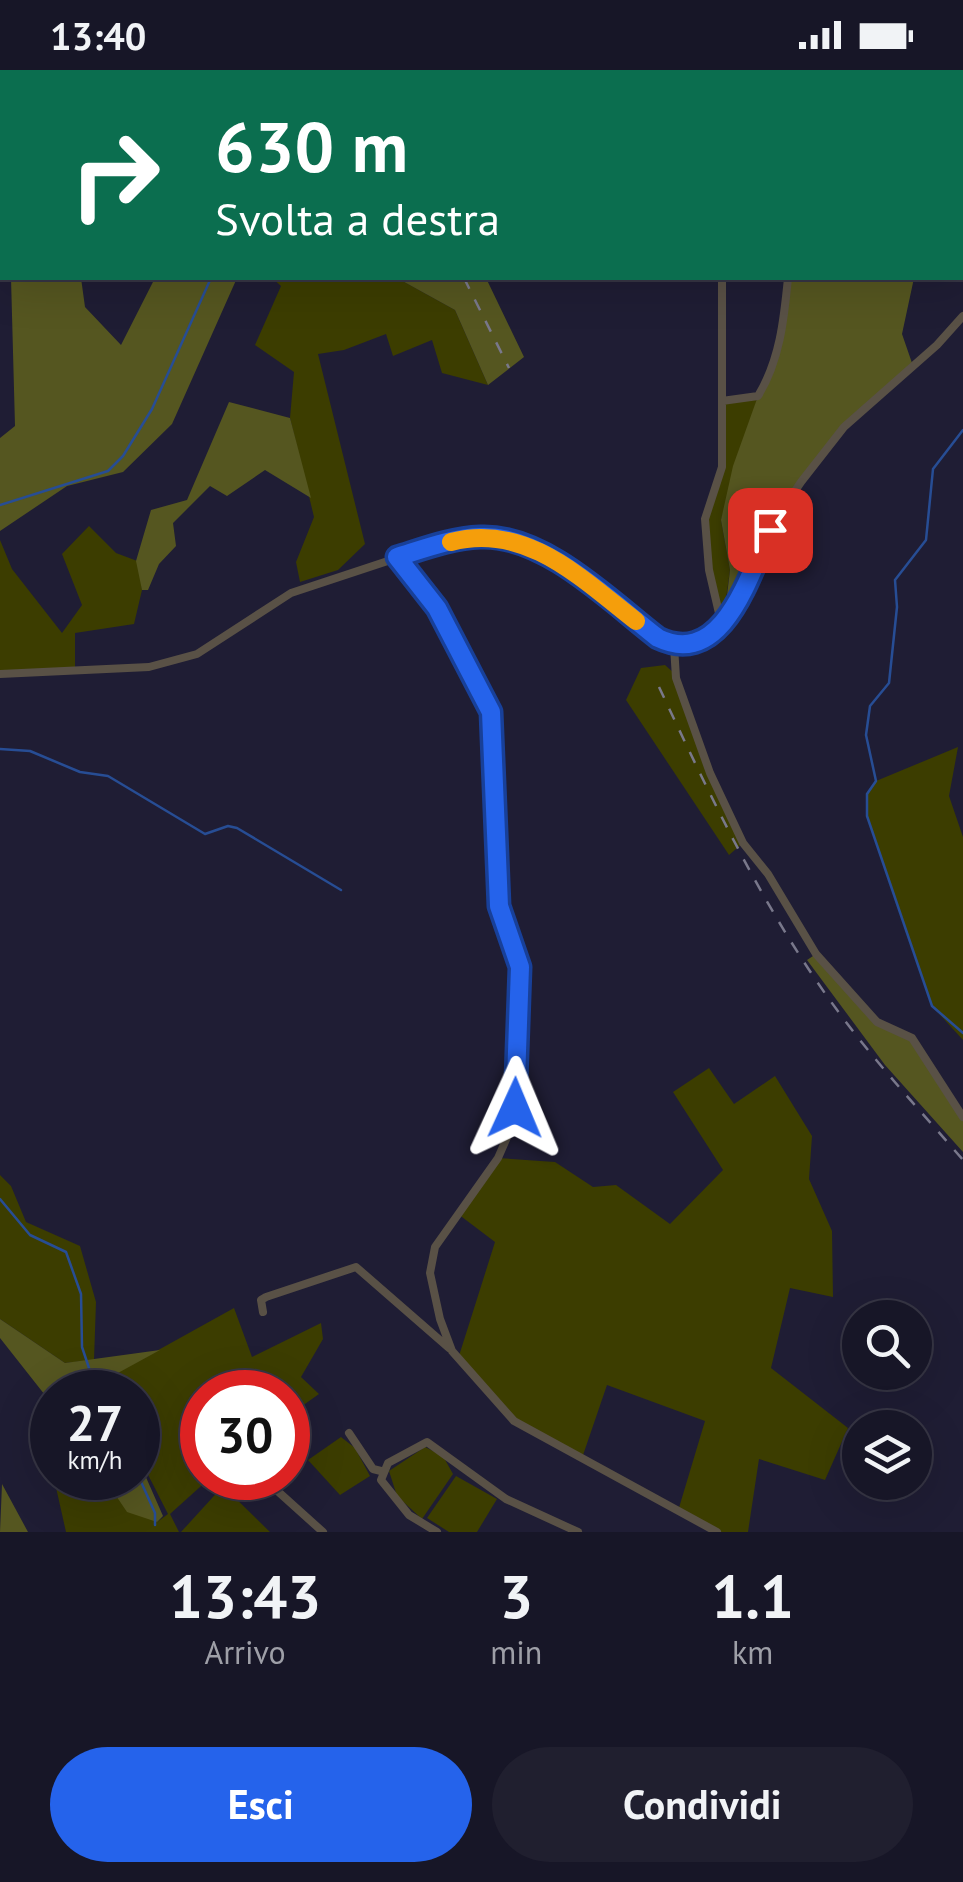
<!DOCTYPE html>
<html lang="it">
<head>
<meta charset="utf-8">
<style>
	:root { --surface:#171627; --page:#201f2f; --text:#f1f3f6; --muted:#9e9fa7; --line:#363544; --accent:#2563eb }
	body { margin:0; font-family:"PT Sans",sans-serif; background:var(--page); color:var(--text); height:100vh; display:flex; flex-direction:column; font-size:38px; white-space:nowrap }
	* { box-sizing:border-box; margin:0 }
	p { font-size:32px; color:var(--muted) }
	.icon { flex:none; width:55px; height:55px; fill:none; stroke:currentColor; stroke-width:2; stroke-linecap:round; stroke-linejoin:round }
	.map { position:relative; height:1462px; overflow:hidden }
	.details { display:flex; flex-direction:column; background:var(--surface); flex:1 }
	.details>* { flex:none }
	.banner { position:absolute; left:0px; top:0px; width:965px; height:210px; box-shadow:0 10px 40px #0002,0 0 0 2px var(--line); background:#0b6e4f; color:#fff; overflow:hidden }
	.tools { position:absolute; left:842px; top:1230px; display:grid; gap:20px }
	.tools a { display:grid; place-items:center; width:90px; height:90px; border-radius:50%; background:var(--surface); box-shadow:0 10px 40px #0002,0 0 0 2px var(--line); font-size:50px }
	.speed { position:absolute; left:30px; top:1300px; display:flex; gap:20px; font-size:50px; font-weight:700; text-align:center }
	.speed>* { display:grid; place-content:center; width:130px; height:130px; border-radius:50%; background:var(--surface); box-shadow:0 10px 40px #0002,0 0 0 2px var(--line); line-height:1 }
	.speed small { font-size:25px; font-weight:400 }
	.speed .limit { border:15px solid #d22; background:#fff; color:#111 }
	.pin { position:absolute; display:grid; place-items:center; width:85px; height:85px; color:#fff; margin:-42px; border-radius:20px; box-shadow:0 5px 15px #0006 }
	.me { position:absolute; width:110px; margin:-55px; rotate:1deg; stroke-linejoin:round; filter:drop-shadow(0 0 8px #0008) }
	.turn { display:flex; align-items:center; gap:35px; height:210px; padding:0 50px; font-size:45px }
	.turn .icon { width:130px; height:130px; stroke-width:2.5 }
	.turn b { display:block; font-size:70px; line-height:85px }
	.eta { display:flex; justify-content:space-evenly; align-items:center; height:170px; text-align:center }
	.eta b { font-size:60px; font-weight:600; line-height:70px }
	.cta { display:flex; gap:20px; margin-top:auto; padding:20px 50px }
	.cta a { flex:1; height:115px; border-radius:60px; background:var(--accent); color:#fff; font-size:40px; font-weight:600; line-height:115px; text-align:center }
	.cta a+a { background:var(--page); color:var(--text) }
	.status { display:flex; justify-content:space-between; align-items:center; height:70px; padding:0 50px; background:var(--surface); direction:ltr }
	.status svg { height:28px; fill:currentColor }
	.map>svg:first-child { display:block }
	.green { fill:#3c3d00 }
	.forest { fill:#555620 }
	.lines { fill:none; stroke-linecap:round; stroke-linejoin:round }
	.stream { stroke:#274d94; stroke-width:2.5 }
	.minor { stroke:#595146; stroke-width:8 }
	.rail { stroke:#79788b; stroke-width:2.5; stroke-dasharray:12 12; stroke-linecap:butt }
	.route-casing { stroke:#184099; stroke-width:25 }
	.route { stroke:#2563eb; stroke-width:18 }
	.slow { stroke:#f59e0b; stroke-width:18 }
</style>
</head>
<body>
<div class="status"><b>13:40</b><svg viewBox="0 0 49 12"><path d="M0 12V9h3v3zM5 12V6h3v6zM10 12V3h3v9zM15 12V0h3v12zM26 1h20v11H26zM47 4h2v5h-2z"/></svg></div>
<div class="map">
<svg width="963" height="1462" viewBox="0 0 963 1462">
	<rect width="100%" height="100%" fill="#1f1d34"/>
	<path class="green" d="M 272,208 L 397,208 L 455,240 L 488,315 L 442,303 L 432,270 L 393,286 L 386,264 L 344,280 L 318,284 L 365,474 L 338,500 L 300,512 L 296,492 L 314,447 L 290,348 L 294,302 L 255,275 L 281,216 Z
		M 758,326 L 721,450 L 730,500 L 722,556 L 709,500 L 705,449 L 722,397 L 722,331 Z
		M 89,456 L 116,483 L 140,492 L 142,520 L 134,554 L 75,563 L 75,600 L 0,604 L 0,470 L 12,499 L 62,563 L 82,535 L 62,484 Z
		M 665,595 L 674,603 L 710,703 L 743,773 L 729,785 L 626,630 L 641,598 Z
		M 958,677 L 949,726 L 963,767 L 963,970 L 932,936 L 867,747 L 867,724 L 876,711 Z
		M 709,998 L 734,1034 L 775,1006 L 812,1066 L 809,1109 L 832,1161 L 833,1227 L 790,1218 L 771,1298 L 848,1358 L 825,1410 L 759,1389 L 748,1462 L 717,1462 L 678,1441 L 705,1351 L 607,1315 L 581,1391 L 514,1351 L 458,1289 L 495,1172 L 458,1144 L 498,1088 L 555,1092 L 593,1117 L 616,1115 L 670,1154 L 723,1100 L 673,1022 Z
		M 0,1105 L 11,1116 L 26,1152 L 80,1176 L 96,1232 L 94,1290 L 65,1293 L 0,1249 Z
		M 234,1238 L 252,1287 L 321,1253 L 323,1269 L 301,1307 L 319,1324 L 288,1346 L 288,1322 L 202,1322 L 202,1408 L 210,1408 L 170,1444 L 179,1462 L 66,1462 L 55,1413 L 67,1408 L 104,1408 L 111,1423 L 157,1452 L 168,1444 L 138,1385 L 138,1322 L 111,1322 L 106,1309 Z
		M 341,1367 L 355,1378 L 370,1406 L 340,1425 L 308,1390 Z
		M 425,1377 L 443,1386 L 453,1404 L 422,1449 L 397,1426 L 389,1401 Z
		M 456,1406 L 497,1429 L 477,1462 L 449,1462 L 427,1448 Z
		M 223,1416 L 270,1462 L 181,1462 Z"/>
	<path class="forest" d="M 11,208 L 81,208 L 85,237 L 121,275 L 155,208 L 237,208 L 172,354 L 123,402 L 67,416 L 0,461 L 0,368 L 15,356 Z
		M 397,208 L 486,208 L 524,287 L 488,315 L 455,240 Z
		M 788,208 L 914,208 L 902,264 L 912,293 L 844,357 L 769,460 L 724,551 L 730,500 L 721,450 L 733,396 L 758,326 L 769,307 Z
		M 229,332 L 290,348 L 311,428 L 265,400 L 227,426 L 210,416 L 173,453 L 176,476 L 159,494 L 148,520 L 142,520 L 136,491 L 151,440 L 187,430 Z
		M 816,884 L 871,946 L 905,963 L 963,1047 L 963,1082 L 885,995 L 807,890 Z
		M 0,1249 L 65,1293 L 160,1280 L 107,1309 L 111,1322 L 52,1322 L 52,1334 L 0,1268 Z
		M 138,1389 L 163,1446 L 157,1452 L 127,1442 L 104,1408 L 138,1408 Z
		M 2,1414 L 28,1462 L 0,1462 Z"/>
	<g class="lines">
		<path class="stream" d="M 231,2 L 231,0
			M 963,360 L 933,399 L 926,470 L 895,510 L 897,537 L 889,613 L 870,636 L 866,665 L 876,711 L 867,724 L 867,746 L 932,936 L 963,963
			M 0,435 L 108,401 L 123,386 L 152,339 L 211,208
			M 0,679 L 30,681 L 80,702 L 108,706 L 205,764 L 228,756 L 237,758 L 341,820
			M 0,1129 L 30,1165 L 66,1182 L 81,1224 L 82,1277 L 97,1322
			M 138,1405 L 155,1443 L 155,1455"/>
		<path class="minor" d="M 771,0 L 771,2
			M 738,2 L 738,0
			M 722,331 L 758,326 C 780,290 784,249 788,208
			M 397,487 L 437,538 L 491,642 L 499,836 L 520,897 L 512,1056 L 498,1088 L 435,1177 L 430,1203 L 440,1249 L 452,1281 L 514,1351 L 717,1462
			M 722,556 L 709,500 L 705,449 L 722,397 L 722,208
			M 674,576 L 676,608 L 710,703 L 743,773 L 768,804 L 816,884 L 877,952 L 912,968 L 963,1047
			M 0,604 L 149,597 L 197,584 L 291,523 L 415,482 L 482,467 L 515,471 L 549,484 L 658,568 L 674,576 L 695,576 L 722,556 L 769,460 L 801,412 L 844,357 L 937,275 L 963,246
			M 263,1242 L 261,1230 L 266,1227 L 356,1197 L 449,1278
			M 349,1363 L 373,1399 L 381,1401
			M 263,1408 L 323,1462
			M 437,1462 L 409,1445 L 381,1410 L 388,1393 L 427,1372 L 506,1429 L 578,1462"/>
		<path class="rail" d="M 297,0 L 301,2
			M 464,208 L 509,298
			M 659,617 C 714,734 770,853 849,956 C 885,1003 925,1046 963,1090"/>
	</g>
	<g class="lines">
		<defs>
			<path id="route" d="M 515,1038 L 520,897 L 499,836 L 491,642 L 437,538 L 397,487 C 423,479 452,468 480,467 C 544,464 610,531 658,568 C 723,599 749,505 770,460"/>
		</defs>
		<use href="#route" class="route-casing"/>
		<use href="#route" class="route"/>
		<path class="slow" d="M 451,472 C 525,452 581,508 636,551"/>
	</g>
</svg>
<div class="tools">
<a><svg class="icon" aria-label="search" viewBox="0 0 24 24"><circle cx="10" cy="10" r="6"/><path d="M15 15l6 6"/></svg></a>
<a><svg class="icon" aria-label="layers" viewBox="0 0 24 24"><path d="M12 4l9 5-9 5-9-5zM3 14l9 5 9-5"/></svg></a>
</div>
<div class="speed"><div>27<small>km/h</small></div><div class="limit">30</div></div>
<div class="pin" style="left:770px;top:460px;background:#d93025"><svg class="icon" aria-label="arrive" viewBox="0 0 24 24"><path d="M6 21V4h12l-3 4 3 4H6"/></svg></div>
<svg class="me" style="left:515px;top:1038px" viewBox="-20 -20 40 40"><path d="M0-17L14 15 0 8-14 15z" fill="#2563eb" stroke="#fff" stroke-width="4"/></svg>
<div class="banner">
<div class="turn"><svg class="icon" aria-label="right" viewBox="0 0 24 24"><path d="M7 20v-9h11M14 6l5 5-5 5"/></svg><div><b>630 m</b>Svolta a destra</div></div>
</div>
</div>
<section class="details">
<div class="eta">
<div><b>13:43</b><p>Arrivo</p></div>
<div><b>3</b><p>min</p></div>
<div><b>1.1</b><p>km</p></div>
</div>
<div class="cta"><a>Esci</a><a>Condividi</a></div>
</section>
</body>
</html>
